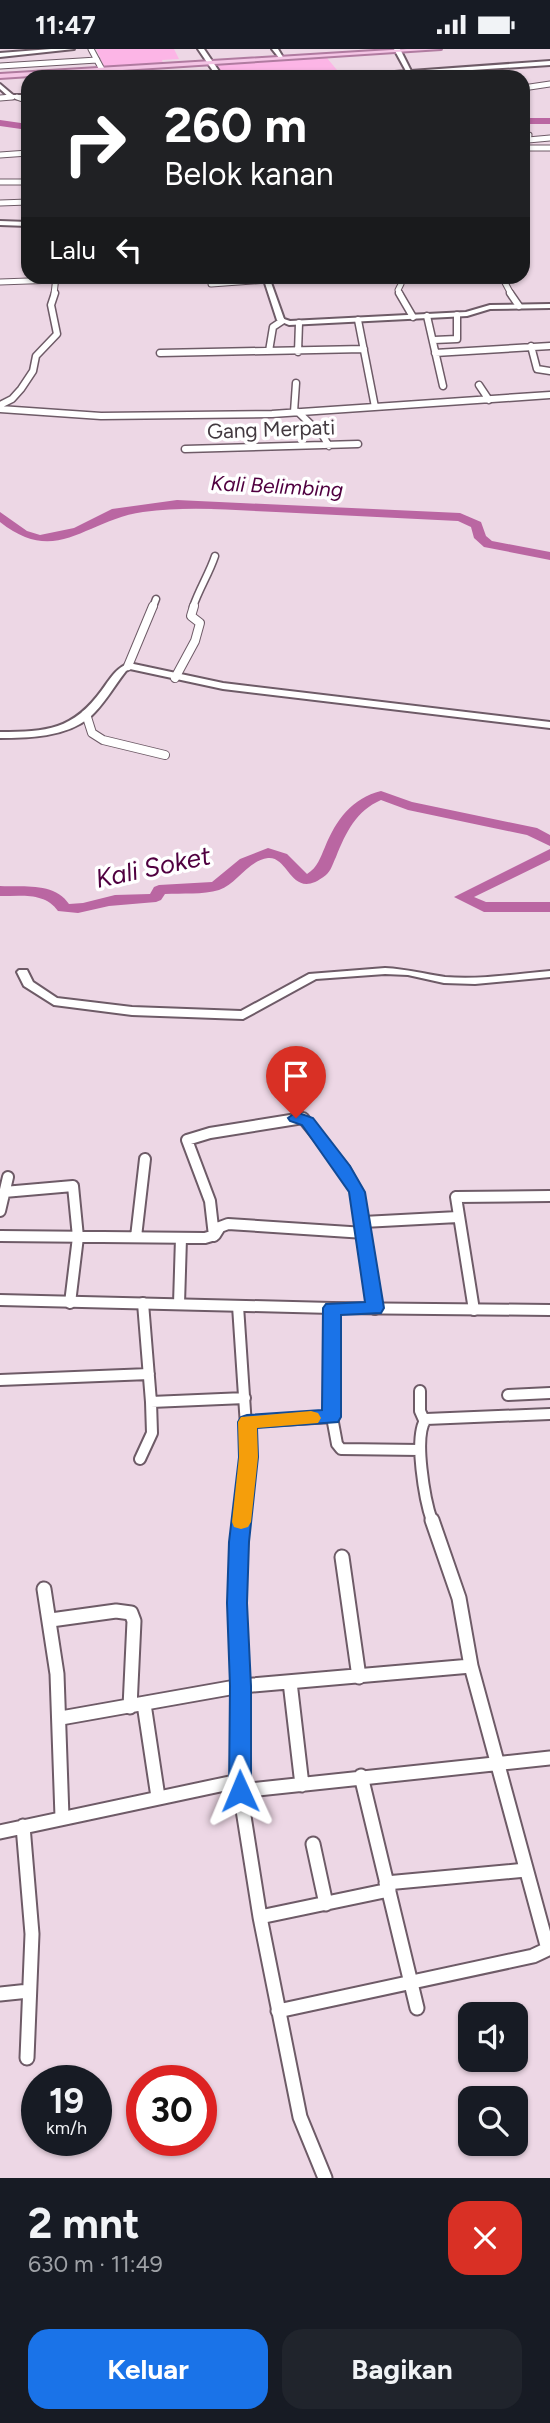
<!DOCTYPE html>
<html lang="id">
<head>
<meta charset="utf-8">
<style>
	:root { --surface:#171b24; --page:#20242c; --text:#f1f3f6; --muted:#9ea1a6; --accent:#1a73e8 }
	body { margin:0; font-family:Figtree,sans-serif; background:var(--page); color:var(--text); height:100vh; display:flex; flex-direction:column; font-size:26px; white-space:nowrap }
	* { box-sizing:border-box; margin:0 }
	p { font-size:23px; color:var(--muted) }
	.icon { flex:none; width:38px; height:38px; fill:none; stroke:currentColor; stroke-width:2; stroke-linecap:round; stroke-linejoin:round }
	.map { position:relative; height:2129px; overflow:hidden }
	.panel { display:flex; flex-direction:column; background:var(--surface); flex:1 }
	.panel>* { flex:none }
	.banner { position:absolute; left:21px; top:21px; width:509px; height:214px; border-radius:21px; box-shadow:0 2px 5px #0004; background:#202124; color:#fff; overflow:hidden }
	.tools { position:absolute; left:458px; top:1953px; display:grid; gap:14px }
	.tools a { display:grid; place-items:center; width:70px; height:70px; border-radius:14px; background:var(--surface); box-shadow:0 2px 5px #0004; font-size:35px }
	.speed { position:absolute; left:21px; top:2016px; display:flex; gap:14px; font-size:35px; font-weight:700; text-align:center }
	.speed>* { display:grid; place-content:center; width:91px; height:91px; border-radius:50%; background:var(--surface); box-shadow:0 2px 5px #0004; line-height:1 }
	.speed small { font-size:18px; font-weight:400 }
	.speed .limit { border:10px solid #d22; background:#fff; color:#111 }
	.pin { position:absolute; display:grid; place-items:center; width:60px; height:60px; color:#fff; margin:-72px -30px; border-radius:50% 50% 50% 0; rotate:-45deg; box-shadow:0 0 7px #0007 }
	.pin .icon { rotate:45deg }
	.me { position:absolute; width:77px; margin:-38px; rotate:359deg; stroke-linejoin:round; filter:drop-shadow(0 0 5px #0008) }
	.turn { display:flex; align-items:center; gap:24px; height:147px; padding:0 28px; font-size:32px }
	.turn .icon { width:91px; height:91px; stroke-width:2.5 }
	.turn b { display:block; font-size:49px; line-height:60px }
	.then { display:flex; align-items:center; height:66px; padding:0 28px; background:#0003; gap:14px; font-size:26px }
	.round { display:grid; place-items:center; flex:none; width:74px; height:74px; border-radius:21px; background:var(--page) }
	.head { display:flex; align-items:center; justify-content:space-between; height:119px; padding:0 28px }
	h1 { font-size:42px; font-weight:700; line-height:52px }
	.button { display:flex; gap:14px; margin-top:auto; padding:14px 28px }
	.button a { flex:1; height:80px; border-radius:21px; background:var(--accent); color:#fff; font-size:28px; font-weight:700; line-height:80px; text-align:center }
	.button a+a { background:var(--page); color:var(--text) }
	.status { display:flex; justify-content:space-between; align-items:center; height:49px; padding:0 35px; background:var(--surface); direction:ltr }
	.status svg { height:19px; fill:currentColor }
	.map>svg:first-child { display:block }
	.green { fill:#fcb5e6 }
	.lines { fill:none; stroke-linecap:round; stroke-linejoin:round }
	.river { fill:#ba66a2; fill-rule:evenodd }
	.minor-far4-casing { stroke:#6e5b67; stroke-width:7 }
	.minor-far3-casing { stroke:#6e5b67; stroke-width:9 }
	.minor-far2-casing { stroke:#6e5b67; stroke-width:10 }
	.minor-far1-casing { stroke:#6e5b67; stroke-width:14 }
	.minor-casing { stroke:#6e5b67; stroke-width:17 }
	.tertiary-casing { stroke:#6e5b67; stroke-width:4 }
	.primary-casing { stroke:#b07ba0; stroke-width:4 }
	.minor-far4 { stroke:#fff; stroke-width:5 }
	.minor-far3 { stroke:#fff; stroke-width:6 }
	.minor-far2 { stroke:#fff; stroke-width:8 }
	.minor-far1 { stroke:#fff; stroke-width:10 }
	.minor { stroke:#fff; stroke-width:13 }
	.tertiary { fill:#fff; fill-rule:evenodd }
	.primary { fill:#f4c5e5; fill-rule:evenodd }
	.route { fill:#1a73e8; stroke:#114b97; stroke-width:2 }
	.slow { fill:#f59e0b }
	.labels { text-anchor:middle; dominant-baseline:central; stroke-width:7; stroke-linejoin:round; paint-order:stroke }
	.far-street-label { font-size:21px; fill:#42393f; stroke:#fff }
	.far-water-label { font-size:21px; font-style:italic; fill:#500040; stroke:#fff }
	.water-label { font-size:26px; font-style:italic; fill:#500040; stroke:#fff }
</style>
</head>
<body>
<div class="status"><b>11:47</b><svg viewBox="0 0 49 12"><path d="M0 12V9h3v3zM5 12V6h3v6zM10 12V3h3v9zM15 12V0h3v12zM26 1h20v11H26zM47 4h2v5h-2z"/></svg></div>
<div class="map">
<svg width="550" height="2129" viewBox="0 0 550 2129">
	<rect width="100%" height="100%" fill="#edd7e5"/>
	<path class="green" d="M 96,0 L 174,0 L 179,10 L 162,11 L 164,16 L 105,20 Z
		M 327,9 L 342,27 L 224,28 L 216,16 Z"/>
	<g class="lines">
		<path class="river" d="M 523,69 L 550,69 L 550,75 L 523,75 Z
			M 0,71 L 28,75 L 28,81 L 0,77 Z
			M 177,451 L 460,464 L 481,473 L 486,487 L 492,492 L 550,503 L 550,511 L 484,498 L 474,489 L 471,478 L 458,472 C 397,469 337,466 276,463 C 232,461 188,457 143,463 C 85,471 57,518 0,473 L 0,463 L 27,482 L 40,486 L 74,479 L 112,460 Z
			M 381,742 L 412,753 L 537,779 L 550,786 L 550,797 L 527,786 L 408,761 L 381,751 C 356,762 346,783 336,808 C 333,814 331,822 326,826 C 291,854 290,807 268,809 C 247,812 237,835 219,841 C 203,846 182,844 165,845 L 161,851 L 156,853 L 109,857 L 78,864 L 58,862 C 45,843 21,847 0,847 L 0,837 C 22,838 55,833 69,855 L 83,854 L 115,846 L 150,845 L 154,838 L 159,836 L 212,833 L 240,810 L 268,799 L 287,805 L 307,825 C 318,818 320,809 325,798 C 336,771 352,749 381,742 Z
			M 550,800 L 550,811 L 474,848 L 486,853 L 550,853 L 550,863 L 484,863 L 454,848 Z"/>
		<defs>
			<path id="minor-far4" d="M 91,0 L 106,28
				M 0,17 L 97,11
				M 523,39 L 550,35
				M 17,48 L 28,52
				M 0,49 L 12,48
				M 523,85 L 529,86 L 528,91 L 550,89
				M 523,99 L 550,99
				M 0,106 L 28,104
				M 0,133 L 28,133
				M 0,154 L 28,153
				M 502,228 L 511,245
				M 398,230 L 401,235 L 398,241 L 400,245
				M 0,233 L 56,231
				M 211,235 L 267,231
				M 54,245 L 56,228"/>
			<path id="minor-far3" d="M 399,244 L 413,268
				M 510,244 L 519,257
				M 427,267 L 443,337
				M 358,271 L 375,358
				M 434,291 L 457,290 L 457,266
				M 531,297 L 537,320 L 550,322
				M 269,302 L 273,278 L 282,272
				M 298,303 L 299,274
				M 160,304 L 364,300
				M 435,304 L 550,297
				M 479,336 L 489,351
				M 0,356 L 12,350 L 21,340 L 33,322 L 36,307 L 57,285 L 51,256 L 55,244
				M 0,360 L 101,367 L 272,365 L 550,346
				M 294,363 L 296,334
				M 298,363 L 323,387 L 329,397
				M 185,400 L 358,395
				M 153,558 L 156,550
				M 193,558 C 199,540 209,525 215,507"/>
			<path id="minor-far2" d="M 128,617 L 153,557
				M 175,629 L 195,592 L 200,574 L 191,567 L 194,557
				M 86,665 L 92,684 L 103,691 L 165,706"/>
			<path id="minor-far1" d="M 4,1143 L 73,1137 L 78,1188 L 70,1254
				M 0,1162 L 8,1128
				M 363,1173 L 458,1168
				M 0,1187 L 205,1189 L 215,1186 L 220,1178 L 228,1175 L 365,1184
				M 214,1187 L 210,1152 L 187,1091 L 210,1084 L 303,1069 L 345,1121 L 357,1143 L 375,1260
				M 136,1188 L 145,1110
				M 143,1254 L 151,1353 L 245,1349
				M 179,1255 L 181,1189
				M 238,1257 L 248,1407 L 241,1472
				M 474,1261 L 456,1148 L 550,1147
				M 0,1331 L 149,1325
				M 420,1342 L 420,1362 L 424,1371
				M 508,1346 L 550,1344
				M 332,1368 L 337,1395 L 341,1400 L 420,1401
				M 247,1373 L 332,1368 L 332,1259
				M 140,1410 L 152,1384 L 151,1353
				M 432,1472 C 425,1452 413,1387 426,1370 L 550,1365"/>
			<path id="minor" d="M 241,1471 L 237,1554 L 241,1637 L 240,1742 L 260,1868 L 300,2068 L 325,2129
				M 342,1508 L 359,1628
				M 44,1540 L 57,1625 L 62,1768
				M 51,1571 L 116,1562 L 131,1564 L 134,1572 L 130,1658
				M 290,1633 L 302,1736
				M 144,1655 L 158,1748
				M 61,1669 L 241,1637 L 471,1617
				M 361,1727 L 417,1959
				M 240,1742 L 550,1709
				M 23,1777 L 32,1885 L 27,2009
				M 0,1783 L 239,1732
				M 313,1795 L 326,1855
				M 386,1834 L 526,1821
				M 260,1868 L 389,1841
				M 0,1945 L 29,1942
				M 278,1962 L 533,1907 L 548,1900 L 471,1617 L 459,1549 L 432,1471"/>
			<path id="tertiary" d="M 51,0 L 74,0 L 0,8 L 0,4 Z
				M 198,0 L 204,0 L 223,28 L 217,28 Z
				M 272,0 L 278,0 L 284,10 L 280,10 Z
				M 394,0 L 400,0 L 411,22 L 550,12 L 550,16 L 366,28 L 338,28 L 406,22 Z
				M 0,35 L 13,46 L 28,46 L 28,50 L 10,49 L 0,40 Z
				M 0,172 L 28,173 L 28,177 L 0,176 Z
				M 263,228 L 269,228 L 284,270 L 290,272 L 466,263 L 490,256 L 550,255 L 550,259 L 490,260 L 467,267 L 289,276 L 277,271 Z
				M 129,614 L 223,634 L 550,673 L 550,679 L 223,640 L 130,620 L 126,622 C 114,637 104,656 89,669 C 65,688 29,689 0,689 L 0,683 C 47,683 73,681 102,641 C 110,630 116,619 129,614 Z
				M 385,919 C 407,920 424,925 445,928 C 480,931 516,925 550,922 L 550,928 L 475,935 L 444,934 L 408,926 L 385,925 L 316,930 L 243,970 L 132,966 L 54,956 L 24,937 L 17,923 L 19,921 L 27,921 L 33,933 L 57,949 L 132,958 L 241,962 L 309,925 Z
				M 0,1246 L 332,1254 L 550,1256 L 550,1266 L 332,1264 L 0,1256 Z"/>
			<path id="primary" d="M 407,0 L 441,0 L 0,29 L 0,25 Z"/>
		</defs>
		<use href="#minor-far4" class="minor-far4-casing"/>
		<use href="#minor-far3" class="minor-far3-casing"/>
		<use href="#minor-far2" class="minor-far2-casing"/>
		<use href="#minor-far1" class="minor-far1-casing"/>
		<use href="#minor" class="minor-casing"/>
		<use href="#tertiary" class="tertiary-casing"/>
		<use href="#primary" class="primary-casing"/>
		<use href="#minor-far4" class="minor-far4"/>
		<use href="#minor-far3" class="minor-far3"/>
		<use href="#minor-far2" class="minor-far2"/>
		<use href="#minor-far1" class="minor-far1"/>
		<use href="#minor" class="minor"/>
		<use href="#tertiary" class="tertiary"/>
		<use href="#primary" class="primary"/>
	</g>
	<path class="route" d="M 296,1063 L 313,1069 L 350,1117 L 365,1143 L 384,1259 L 381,1264 L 341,1266 L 341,1368 L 338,1373 L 257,1379 L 258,1408 L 249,1493 L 247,1554 L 251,1637 L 251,1742 L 248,1748 L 240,1751 L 232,1748 L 229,1742 L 230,1637 L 227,1554 L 229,1493 L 239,1408 L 238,1373 L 241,1368 L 247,1366 L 322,1361 L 323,1259 L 326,1255 L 365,1253 L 349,1143 L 302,1076 L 290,1072 L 288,1069 Z"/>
	<path class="slow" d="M 311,1362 L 318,1364 L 321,1369 L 318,1374 L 257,1379 L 258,1408 L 251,1473 L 248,1478 L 241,1480 L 234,1478 L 232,1473 L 239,1408 L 238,1373 L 241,1368 Z"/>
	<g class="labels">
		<g class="far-street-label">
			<text transform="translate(271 380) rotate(-2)">Gang Merpati</text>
		</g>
		<g class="far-water-label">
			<text transform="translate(277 437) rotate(3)">Kali Belimbing</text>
		</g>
		<g class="water-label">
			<text transform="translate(153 818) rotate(-12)">Kali Soket</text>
		</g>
	</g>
</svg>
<div class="tools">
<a><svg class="icon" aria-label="sound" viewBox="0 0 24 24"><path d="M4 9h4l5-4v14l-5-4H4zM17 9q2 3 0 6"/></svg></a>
<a><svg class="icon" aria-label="search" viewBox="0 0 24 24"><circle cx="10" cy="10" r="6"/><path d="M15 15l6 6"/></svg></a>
</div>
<div class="speed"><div>19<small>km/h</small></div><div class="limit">30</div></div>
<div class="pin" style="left:296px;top:1069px;background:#d93025"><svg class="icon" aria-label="arrive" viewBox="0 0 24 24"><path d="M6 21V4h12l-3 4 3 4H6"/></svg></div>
<svg class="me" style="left:240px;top:1742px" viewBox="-20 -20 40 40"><path d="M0-17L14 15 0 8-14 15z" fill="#1a73e8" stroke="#fff" stroke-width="4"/></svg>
<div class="banner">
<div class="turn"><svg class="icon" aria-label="right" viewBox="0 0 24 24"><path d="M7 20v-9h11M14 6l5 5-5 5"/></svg><div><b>260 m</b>Belok kanan</div></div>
<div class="then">Lalu<svg class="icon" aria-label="left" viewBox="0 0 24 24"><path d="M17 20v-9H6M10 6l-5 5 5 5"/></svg></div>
</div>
</div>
<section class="panel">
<div class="head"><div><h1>2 mnt</h1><p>630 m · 11:49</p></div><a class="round" style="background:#d93025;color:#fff"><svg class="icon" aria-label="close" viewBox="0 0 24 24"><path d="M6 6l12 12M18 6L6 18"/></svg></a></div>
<div class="button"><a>Keluar</a><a>Bagikan</a></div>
</section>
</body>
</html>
